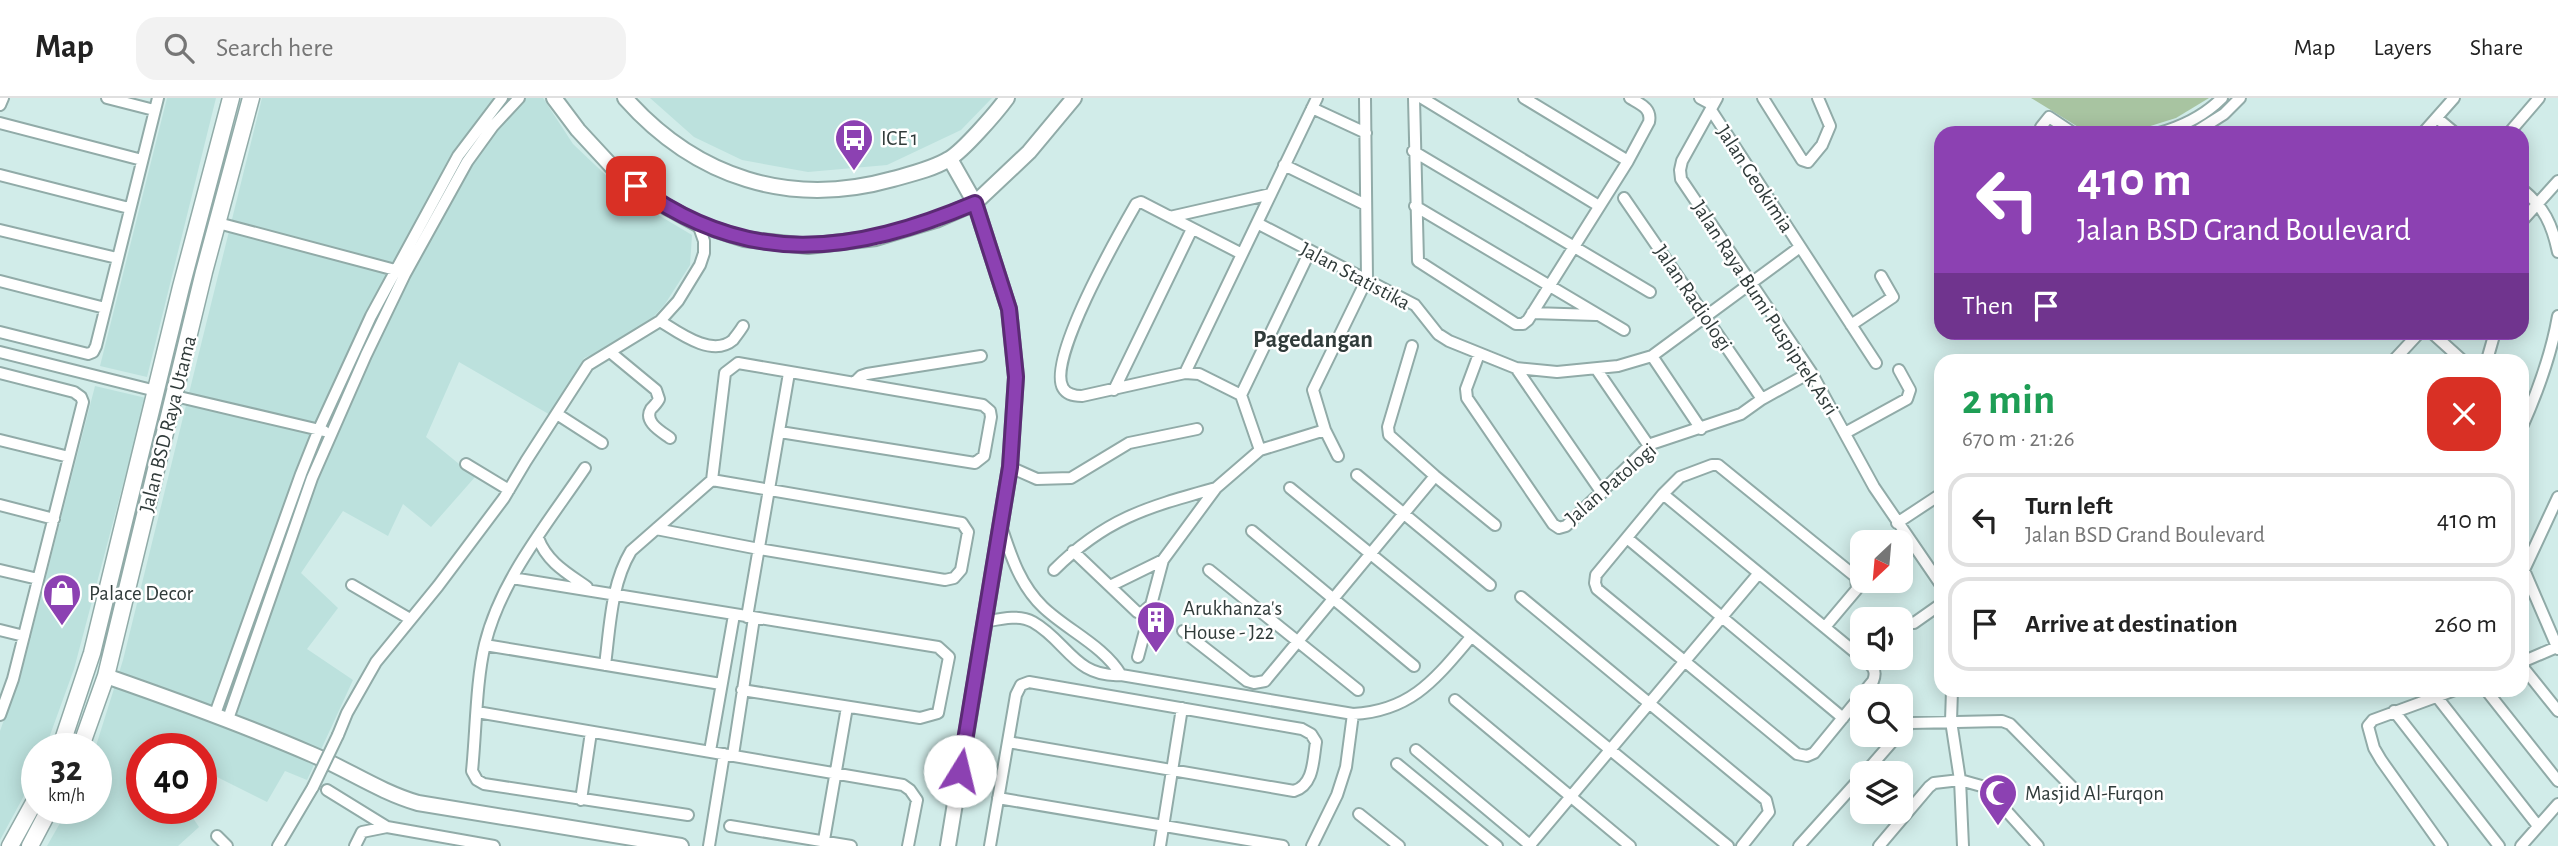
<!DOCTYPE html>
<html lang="en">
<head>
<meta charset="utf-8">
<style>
	:root { --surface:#fff; --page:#f2f2f2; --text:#222; --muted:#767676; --line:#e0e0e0 }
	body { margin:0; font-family:"Alegreya Sans",sans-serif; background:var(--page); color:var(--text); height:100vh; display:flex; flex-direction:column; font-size:26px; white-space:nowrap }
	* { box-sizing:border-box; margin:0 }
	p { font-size:23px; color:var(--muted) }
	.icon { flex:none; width:38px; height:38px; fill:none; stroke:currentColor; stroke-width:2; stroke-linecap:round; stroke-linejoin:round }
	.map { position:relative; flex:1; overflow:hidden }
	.details { position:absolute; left:1934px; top:256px; width:595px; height:343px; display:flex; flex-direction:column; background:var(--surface); border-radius:21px; box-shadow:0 4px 18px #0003 }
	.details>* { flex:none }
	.guide { position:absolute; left:1934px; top:28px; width:595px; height:214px; border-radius:21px; box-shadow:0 4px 18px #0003; background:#8c41b2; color:#fff; overflow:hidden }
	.needle { width:46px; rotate:206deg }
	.buttons { position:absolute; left:1850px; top:432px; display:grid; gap:14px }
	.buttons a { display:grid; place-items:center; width:63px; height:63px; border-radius:14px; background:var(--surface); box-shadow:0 4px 18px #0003; font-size:35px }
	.speed { position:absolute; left:21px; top:635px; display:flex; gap:14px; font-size:35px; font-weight:700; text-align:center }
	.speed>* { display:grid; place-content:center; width:91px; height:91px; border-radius:50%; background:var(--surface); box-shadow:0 4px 18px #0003; line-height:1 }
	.speed small { font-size:18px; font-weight:400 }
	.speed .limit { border:10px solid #d22; background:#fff; color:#111 }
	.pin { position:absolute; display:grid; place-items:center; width:60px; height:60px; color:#fff; margin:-30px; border-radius:14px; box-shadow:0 4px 10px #0006 }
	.me { position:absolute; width:77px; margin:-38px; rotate:9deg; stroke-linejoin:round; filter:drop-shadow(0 0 5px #0008) }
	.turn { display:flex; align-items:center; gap:24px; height:147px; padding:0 28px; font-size:32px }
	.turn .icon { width:91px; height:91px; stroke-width:2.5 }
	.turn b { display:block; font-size:49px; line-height:60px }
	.then { display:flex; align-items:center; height:66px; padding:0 28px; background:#0003; gap:14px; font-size:26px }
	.round { display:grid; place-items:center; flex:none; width:74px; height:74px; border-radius:21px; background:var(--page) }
	.head { display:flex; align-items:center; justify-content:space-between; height:119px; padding:0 28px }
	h1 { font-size:42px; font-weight:700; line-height:52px; color:#1e9e55 }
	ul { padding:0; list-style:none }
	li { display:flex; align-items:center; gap:21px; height:94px; margin:0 14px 10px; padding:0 14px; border:4px solid var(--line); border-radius:21px }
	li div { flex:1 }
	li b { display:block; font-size:26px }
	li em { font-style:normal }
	header { display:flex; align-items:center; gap:42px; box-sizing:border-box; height:98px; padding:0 35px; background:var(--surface); border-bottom:2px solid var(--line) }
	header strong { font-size:33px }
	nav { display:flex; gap:38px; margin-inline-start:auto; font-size:24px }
	.search { width:490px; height:63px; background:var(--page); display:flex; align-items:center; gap:18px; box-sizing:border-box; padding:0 24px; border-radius:21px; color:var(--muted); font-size:26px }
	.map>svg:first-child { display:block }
	.built { fill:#bce1dd }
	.green { fill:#a8c4a1 }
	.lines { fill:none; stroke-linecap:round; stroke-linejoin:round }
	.street-casing { stroke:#91aba8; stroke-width:14 }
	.secondary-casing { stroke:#91aba8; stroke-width:18 }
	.primary-casing { stroke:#91aba8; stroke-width:19 }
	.street { stroke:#fff; stroke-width:10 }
	.secondary { stroke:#fff; stroke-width:14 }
	.primary { stroke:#fff; stroke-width:16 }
	.street-bridge-casing { stroke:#91aba8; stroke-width:14; stroke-linecap:butt }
	.street-bridge { stroke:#fff; stroke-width:10 }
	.route-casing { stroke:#5b2a74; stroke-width:18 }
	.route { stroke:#8c41b2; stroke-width:12 }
	.labels { text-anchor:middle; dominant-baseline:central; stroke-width:5; stroke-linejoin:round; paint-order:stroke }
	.poi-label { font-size:21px; fill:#303b3a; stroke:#fff; text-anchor:start }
	.street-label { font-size:21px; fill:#303b3a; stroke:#fff }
	.quarter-label { font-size:24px; font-weight:bold; fill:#303b3a; stroke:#fff }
</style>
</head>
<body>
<header>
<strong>Map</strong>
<div class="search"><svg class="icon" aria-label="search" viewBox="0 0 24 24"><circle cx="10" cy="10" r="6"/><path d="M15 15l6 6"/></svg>Search here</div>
<nav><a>Map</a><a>Layers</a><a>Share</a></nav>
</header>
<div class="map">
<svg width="2558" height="748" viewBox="0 0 2558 748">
	<rect width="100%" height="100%" fill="#d1ece9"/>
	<path class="built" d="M 167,0 L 216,0 L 147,279 L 100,268 Z
		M 262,0 L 543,0 L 573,46 L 614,85 L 660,118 L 692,137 L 690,167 L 665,206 L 649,224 L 612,249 L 584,260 L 552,318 L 459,264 L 426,339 L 475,379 L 431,429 L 403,406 L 388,438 L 343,413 L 301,475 L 338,510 L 307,551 L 353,582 L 307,682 L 285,673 L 267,704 L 209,675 L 201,682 L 201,651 L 142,651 L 142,710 L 187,711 L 199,729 L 178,748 L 47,748 L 68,711 L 96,710 L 95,651 L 123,562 Z
		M 650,0 L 992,0 L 961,32 L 887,67 L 808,74 L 742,62 L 694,39 Z
		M 95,288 L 146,300 L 74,571 L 45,651 L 37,651 L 37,672 L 33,681 L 0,742 L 0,633 L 23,568 Z"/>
	<path class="green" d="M 2031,0 L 2209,0 L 2176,20 L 2128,35 L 2088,35 Z"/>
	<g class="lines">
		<defs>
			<path id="street" d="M 107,0 L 154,12
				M 1414,0 L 1418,163 L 1516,226 L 1523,226 L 1528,222 L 1628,63 L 1649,24 C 1652,10 1640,6 1630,0
				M 1422,0 L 1599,108
				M 1524,0 L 1628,63
				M 1700,0 L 1713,7
				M 1717,0 L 1682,63 L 1680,72 L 1681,81 L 1811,274 L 1874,389 L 1941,487
				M 1763,0 L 1802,62 L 1808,64 L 1822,47 L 1830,28 L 1818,0
				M 0,7 L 3,0
				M 1312,10 L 1366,35
				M 1711,12 L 1876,265
				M 2437,20 L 2455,35
				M 0,25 L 142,62
				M 2048,35 L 2041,29 L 2049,19 L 2073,35
				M 2159,35 C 2184,28 2204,18 2222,0
				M 2194,35 L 2224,16 L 2240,0
				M 2423,35 L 2454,0
				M 2509,35 L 2539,0
				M 1413,53 L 1650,194
				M 1284,67 L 1366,107
				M 0,77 L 129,110
				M 2522,91 C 2544,109 2552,126 2558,154
				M 1624,100 L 1762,301
				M 1415,108 L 1624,232
				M 1170,119 L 1271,96
				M 2522,123 L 2558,83
				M 218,125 L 399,173
				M 1257,125 L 1415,207 L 1438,236 L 1449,243 L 1516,270 L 1557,274 L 1618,268 L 1652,258 L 1800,149
				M 0,132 L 117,160
				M 1242,156 L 1141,104 L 1136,106 C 1120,134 1046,262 1063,290 C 1067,297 1076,298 1082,298 L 1185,275 L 1199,276 L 1241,297 L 1260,352
				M 0,183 L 105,210
				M 1532,215 L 1596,217
				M 660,223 C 678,234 712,260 733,242 C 736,238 740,233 743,228
				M 1851,227 L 1893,199 L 1881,178
				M 0,234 L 88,256 L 93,254 L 96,248 L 158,0
				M 2431,234 L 2462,262
				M 1412,248 L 1388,329 L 1389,337 L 1435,378 L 1495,427
				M 0,254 L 156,293
				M 610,254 L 656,292 L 659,301 C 657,305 654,308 651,311 C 643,324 662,334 670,340
				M 1479,256 L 1466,291 L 1467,300 L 1553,426 L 1559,430 L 1566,428 L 1651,346 L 1741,316 L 1762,301 L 1811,274
				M 1652,258 L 1701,331
				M 2394,262 L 2420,234
				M 2487,262 L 2495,234
				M 1516,270 L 1602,395
				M 1597,272 L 1649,348
				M 0,275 L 74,294 L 81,299 L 83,304 L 13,581 L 0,617
				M 1185,275 L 1317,0
				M 855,284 L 861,278 L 867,276 L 981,258
				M 1114,292 L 1192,131
				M 1241,297 L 1310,153
				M 175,298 L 324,333
				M 557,316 L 602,345
				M 2522,329 C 2538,293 2551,258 2558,218
				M 1845,335 L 1907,301 L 1910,292 L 1899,272
				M 0,342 L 69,359
				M 1338,358 L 1325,332 L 1313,292 L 1367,181 L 1365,0
				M 466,366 L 509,392
				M 1010,369 L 1037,381 L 1071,380 L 1129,345 L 1197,331
				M 585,370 C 548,425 501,481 485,546 C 476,583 476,634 472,673 L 477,682 L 484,686 L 688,717
				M 1357,377 L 1490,487
				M 1290,390 L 1728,748
				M 1663,396 L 1862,560
				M 2558,399 L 2524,472 L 2558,551
				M 0,407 L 54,421
				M 1897,425 L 1941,396
				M 1001,428 C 1011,458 1020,487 1043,509 C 1067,532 1104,548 1121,577
				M 656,431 L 759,451 L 945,482 L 954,480 L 961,472 L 968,434 L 962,425 L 712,382 L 725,275 L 738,265 L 983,307 L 990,313 L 991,319 L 984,358 L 975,365 L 780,334
				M 1252,433 L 1414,568
				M 538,440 C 547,464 567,475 587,489
				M 1627,440 L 1843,620
				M 1073,453 L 1137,514 L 1142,515 L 1151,507 L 1163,462 L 1110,488
				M 1163,462 L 1216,390 L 1260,352 L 1325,332
				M 0,472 L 38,481
				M 1054,472 C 1106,420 1148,409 1216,390
				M 1209,472 L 1358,592
				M 512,480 L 938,549 L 949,559 L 938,615 L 920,620 L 742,592
				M 352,487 L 410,521
				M 1521,499 L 1766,702 L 1769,714 L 1742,748
				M 747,519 L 789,275
				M 984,524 C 1000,521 1019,516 1033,524 C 1067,543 1075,580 1121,577 L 1353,616 C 1412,613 1436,580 1471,539
				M 1914,525 L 1941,506
				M 1825,529 L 1857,491 L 1856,479 L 1718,367 L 1712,367 L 1680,379 L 1663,396 L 1596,477 L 1595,485 L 1597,491 L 1797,656 L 1807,658 L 1814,655 L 1873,583 C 1878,571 1871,567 1862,560
				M 0,532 L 24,538
				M 1183,533 L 1247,583 L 1254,585 L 1265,583 L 1435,378
				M 485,547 L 721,586
				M 1138,559 L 1151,510
				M 2522,564 L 2557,549
				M 605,567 C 610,529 611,486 631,453 L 712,382
				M 2522,568 L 2558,613
				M 1952,592 L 1951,623 L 1960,682 L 1963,748
				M 2486,592 L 2558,683
				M 2437,599 L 2538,728
				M 1455,602 L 1630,748
				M 2394,613 L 2499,748
				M 477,614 L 903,687 L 910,692 L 917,702 L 908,748
				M 215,616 L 301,376 L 319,331 L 371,218 L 458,58 L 502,0
				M 228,621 L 312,380 L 366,257 L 405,176 L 467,64 L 493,28 L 519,0
				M 1900,634 L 1911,625 L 2002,623 L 2010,626 L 2072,689
				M 338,637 L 347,615 L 376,564 L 438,488 L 504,400 L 526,363 L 588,267 L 660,223 L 678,203 L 700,167 L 704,155 L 704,143 L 698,126
				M 1416,652 L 1531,748
				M 710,653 L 734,517
				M 733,657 L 754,520
				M 1397,666 L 1497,748
				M 1864,676 L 1898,637
				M 327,692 L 387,729
				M 998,700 L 1283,748
				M 581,702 L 591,634
				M 1359,716 L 1399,748
				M 730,728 L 851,748
				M 217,738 L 227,748
				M 824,742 L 847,609
				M 1530,747 L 1759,475
				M 278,748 L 313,689
				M 355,748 L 362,734 L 387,729 L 494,748
				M 709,748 L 724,656
				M 990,748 L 1016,597 L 1021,587 L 1029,584 L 1302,631 L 1311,636 L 1316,644 C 1313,662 1314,687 1294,693 L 1008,644
				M 1160,748 L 1182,610
				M 1312,748 L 1337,697 L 1346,669 L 1353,616
				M 1799,748 L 1862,678
				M 1879,748 L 1929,689 L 1934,685 L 1960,682 L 1985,689 L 2038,748
				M 2442,748 L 2381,662 L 2374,650 L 2368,628 L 2373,622 L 2455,592
				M 2521,748 L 2558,706"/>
			<path id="secondary" d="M 554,0 L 578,32 L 616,73 L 656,103 L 698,126 L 744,141 L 808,148 L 876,140 L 936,122 L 975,105 L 1029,54 L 1074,0
				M 625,0 C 696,80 790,110 893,81 C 911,76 933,71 949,61 C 963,53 996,15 1007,0
				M 106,578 C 175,602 244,627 311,656 C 347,671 380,694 418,705 L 681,748
				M 948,748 L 1010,369 L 1016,279 L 1009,211 L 975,105 L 950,61"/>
			<path id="primary" d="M 60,651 L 92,555 L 181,189 L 231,0
				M 80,651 L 106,578 L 204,174 L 251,0
				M 10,748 L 37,699
				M 30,748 L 50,710"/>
		</defs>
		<use href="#street" class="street-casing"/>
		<use href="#secondary" class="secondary-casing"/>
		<use href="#primary" class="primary-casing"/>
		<use href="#street" class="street"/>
		<use href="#secondary" class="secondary"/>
		<use href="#primary" class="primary"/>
		<defs>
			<path id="street-bridge" d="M 313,689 L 338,637"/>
		</defs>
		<use href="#street-bridge" class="street-bridge-casing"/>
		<use href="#street-bridge" class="street-bridge"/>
	</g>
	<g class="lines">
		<defs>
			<path id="route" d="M 636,88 C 748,171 854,156 975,105 L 1009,211 L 1016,279 L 1010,369 L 960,673"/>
		</defs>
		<use href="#route" class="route-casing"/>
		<use href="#route" class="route"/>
	</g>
	<defs>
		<symbol id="bus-pin" viewBox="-11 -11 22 30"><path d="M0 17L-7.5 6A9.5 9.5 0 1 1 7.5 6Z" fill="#8c41b2" stroke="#fff"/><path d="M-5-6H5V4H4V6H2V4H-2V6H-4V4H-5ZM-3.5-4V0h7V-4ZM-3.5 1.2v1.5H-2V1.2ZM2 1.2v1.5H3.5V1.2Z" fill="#fff"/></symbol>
		<symbol id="shop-pin" viewBox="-11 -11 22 30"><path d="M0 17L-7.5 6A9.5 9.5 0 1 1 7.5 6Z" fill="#8c41b2" stroke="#fff"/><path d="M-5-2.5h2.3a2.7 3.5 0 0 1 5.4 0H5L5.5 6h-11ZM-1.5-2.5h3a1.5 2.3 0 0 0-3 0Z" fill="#fff"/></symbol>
		<symbol id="building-pin" viewBox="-11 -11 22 30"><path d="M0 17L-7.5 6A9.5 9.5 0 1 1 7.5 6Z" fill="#8c41b2" stroke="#fff"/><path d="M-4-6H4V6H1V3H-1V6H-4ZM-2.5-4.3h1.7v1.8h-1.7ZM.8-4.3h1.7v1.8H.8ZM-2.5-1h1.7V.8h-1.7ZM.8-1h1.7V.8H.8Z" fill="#fff"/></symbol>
		<symbol id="mosque-pin" viewBox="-11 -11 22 30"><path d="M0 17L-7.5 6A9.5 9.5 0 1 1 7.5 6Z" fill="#8c41b2" stroke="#fff"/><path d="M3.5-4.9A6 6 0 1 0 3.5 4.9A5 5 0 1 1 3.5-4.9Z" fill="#fff"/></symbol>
	</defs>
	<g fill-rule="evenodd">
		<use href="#bus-pin" x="832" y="18" width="44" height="60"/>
		<use href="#shop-pin" x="40" y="473" width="44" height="60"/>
		<use href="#building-pin" x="1134" y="500" width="44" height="60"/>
		<use href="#mosque-pin" x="1976" y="673" width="44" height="60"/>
	</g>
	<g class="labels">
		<g class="poi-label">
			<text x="881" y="40">ICE 1</text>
			<text x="89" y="495">Palace Decor</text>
			<text x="1183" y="510">Arukhanza's<tspan x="1183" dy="24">House - J22</tspan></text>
			<text x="2025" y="695">Masjid Al-Furqon</text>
		</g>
		<g class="street-label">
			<text transform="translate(1755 81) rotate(57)">Jalan Geokimia</text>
			<text transform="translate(1355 178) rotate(28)">Jalan Statistika</text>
			<text transform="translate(1693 200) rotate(56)">Jalan Radiologi</text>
			<text transform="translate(1765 210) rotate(57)">Jalan Raya Bumi Puspiptek Asri</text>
			<text transform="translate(168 326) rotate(-76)">Jalan BSD Raya Utama</text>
			<text transform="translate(1611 386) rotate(-41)">Jalan Patologi</text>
		</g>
		<g class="quarter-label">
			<text x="1313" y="242">Pagedangan</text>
		</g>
	</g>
</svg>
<div class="buttons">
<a><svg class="needle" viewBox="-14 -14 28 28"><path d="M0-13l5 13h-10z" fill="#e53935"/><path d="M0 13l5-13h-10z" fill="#767676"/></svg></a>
<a><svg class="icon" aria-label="sound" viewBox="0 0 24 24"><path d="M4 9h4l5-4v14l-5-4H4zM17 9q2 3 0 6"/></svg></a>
<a><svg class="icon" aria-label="search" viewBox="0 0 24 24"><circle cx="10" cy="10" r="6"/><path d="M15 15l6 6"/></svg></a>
<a><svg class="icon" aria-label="layers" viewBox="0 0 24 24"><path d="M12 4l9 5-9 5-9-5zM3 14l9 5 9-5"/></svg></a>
</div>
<div class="speed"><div>32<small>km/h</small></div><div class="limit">40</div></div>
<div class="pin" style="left:636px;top:88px;background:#d93025"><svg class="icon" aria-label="arrive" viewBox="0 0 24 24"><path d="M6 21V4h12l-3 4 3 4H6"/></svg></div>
<svg class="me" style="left:960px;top:673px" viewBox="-20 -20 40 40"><circle r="19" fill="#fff"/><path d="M0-13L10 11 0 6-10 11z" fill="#8c41b2"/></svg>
<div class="guide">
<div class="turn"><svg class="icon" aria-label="left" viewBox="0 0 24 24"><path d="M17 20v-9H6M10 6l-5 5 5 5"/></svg><div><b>410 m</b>Jalan BSD Grand Boulevard</div></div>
<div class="then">Then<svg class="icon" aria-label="arrive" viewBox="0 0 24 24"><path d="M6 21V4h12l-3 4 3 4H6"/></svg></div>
</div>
<section class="details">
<div class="head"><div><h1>2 min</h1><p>670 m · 21:26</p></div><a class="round" style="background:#d93025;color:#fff"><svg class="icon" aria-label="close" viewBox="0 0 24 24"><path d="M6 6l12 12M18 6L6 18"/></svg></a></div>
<ul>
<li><svg class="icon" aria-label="left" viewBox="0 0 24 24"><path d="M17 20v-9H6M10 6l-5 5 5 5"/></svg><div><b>Turn left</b><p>Jalan BSD Grand Boulevard</p></div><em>410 m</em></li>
<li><svg class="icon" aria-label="arrive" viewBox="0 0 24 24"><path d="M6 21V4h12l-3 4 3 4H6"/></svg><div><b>Arrive at destination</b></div><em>260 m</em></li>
</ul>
</section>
</div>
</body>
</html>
